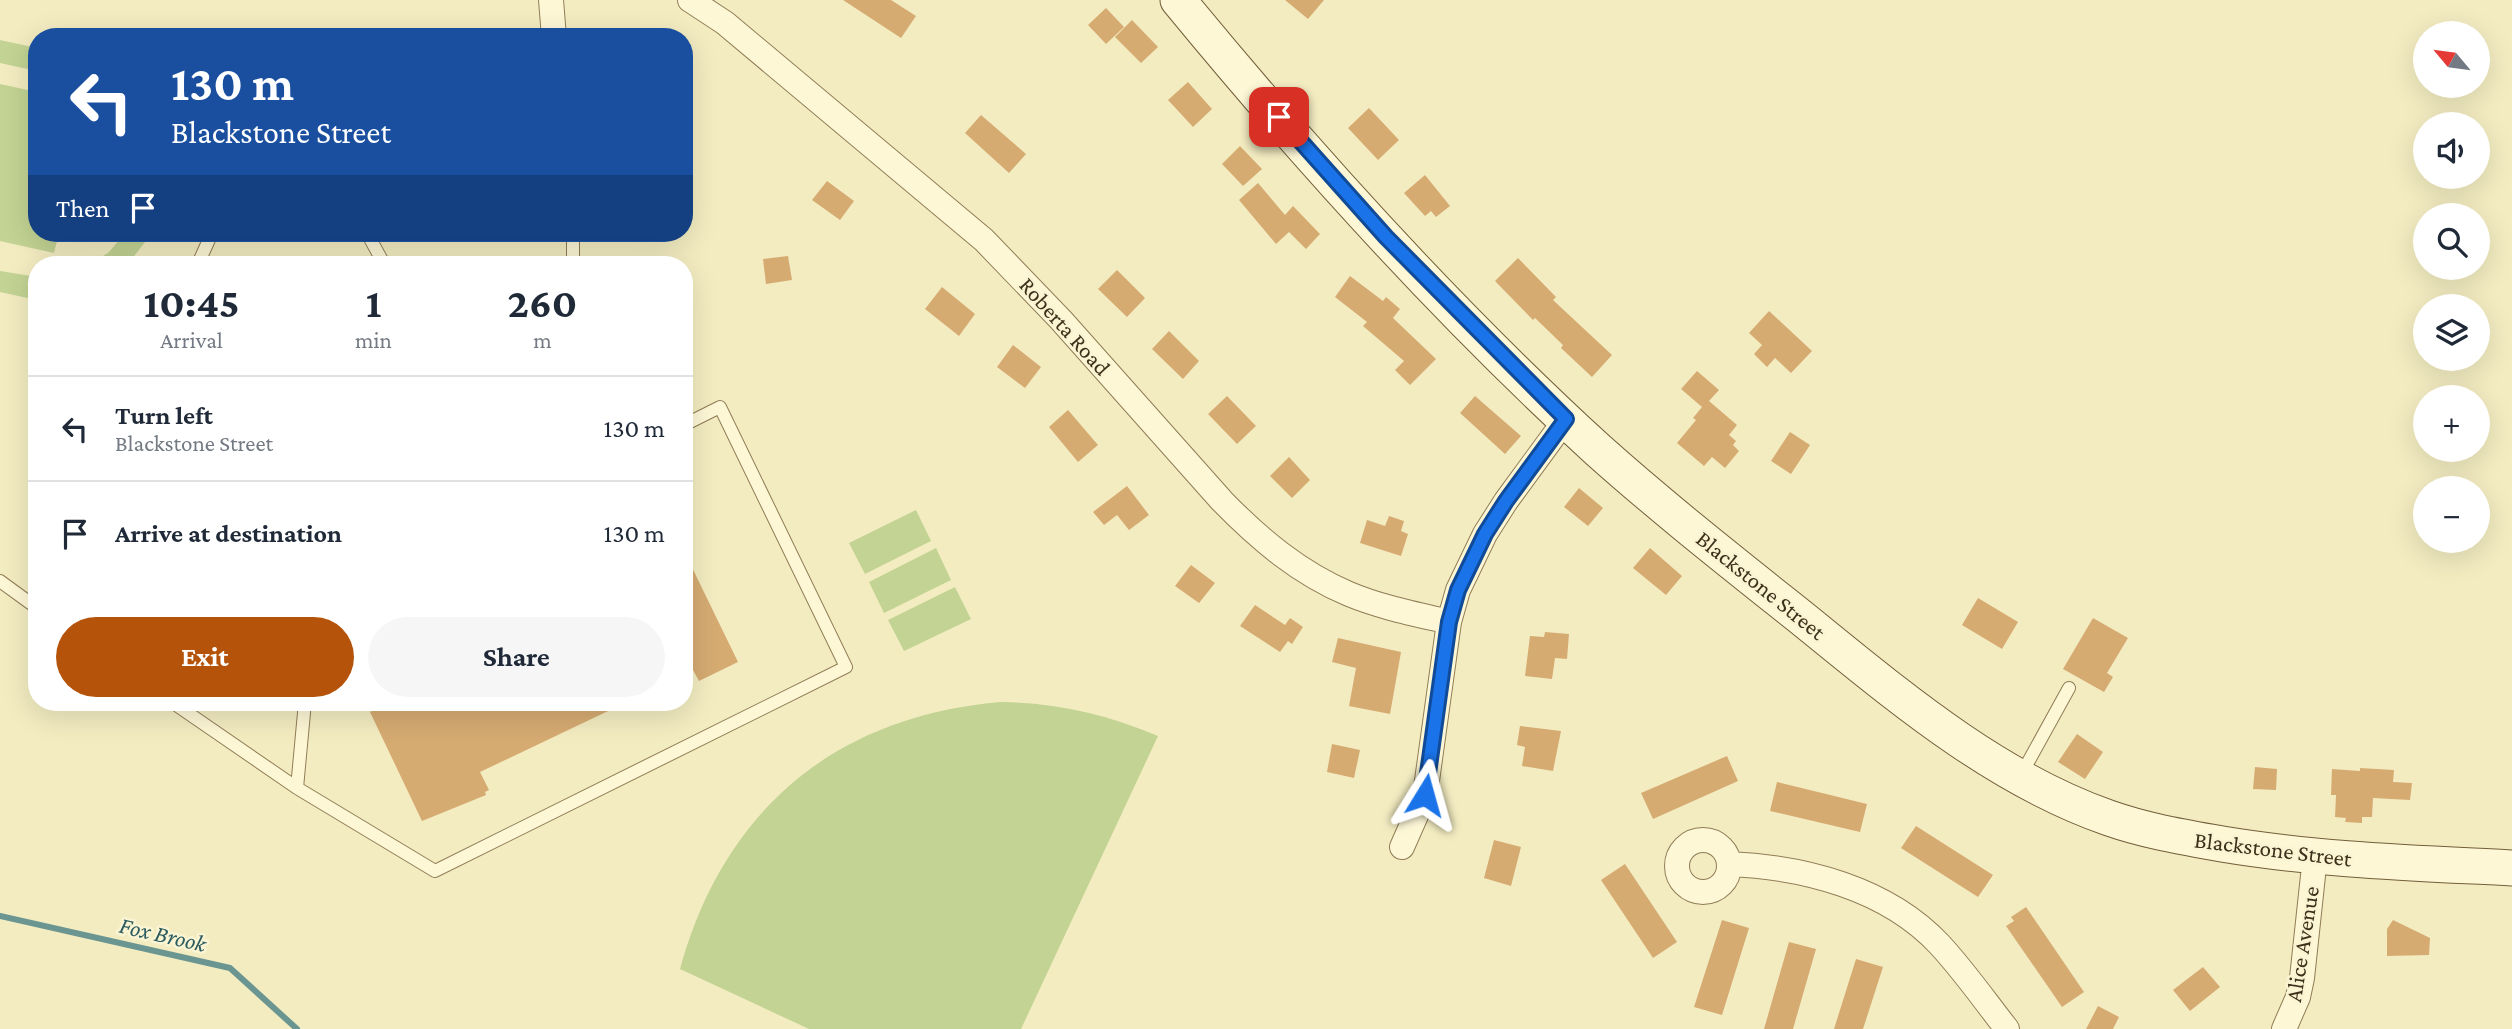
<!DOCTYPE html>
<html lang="en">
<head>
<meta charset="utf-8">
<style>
	:root { --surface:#fff; --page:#f6f6f7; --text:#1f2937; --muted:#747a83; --line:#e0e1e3; --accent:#b45309 }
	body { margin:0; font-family:"Crimson Pro",serif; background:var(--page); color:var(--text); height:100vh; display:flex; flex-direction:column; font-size:26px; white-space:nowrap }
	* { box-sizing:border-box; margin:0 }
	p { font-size:23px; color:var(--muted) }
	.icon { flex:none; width:38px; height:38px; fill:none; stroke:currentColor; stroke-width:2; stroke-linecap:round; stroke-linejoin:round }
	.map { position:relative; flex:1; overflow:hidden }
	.panel { position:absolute; left:28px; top:256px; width:665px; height:455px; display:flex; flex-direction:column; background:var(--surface); border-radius:28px; box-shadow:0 7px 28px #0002 }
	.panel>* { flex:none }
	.guide { position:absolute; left:28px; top:28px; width:665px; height:214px; border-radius:28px; box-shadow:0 7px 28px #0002; background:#1a4fa0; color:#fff; overflow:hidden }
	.needle { width:46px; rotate:299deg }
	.buttons { position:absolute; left:2413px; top:21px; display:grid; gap:14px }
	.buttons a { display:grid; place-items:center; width:77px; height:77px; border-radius:50%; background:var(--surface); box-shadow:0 7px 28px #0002; font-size:35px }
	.pin { position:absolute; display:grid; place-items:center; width:60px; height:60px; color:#fff; margin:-30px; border-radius:14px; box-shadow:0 4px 10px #0006 }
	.me { position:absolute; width:77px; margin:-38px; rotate:8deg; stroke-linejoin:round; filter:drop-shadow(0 0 5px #0008) }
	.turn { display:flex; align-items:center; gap:24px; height:147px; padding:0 28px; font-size:32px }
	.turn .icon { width:91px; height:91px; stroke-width:2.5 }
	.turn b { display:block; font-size:49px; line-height:60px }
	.then { display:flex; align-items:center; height:66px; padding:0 28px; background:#0003; gap:14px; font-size:26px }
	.eta { display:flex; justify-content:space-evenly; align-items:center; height:119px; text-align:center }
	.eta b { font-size:42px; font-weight:700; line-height:49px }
	.cta { display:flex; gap:14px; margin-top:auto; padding:14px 28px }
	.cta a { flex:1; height:80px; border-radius:42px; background:var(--accent); color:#fff; font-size:28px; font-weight:700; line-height:80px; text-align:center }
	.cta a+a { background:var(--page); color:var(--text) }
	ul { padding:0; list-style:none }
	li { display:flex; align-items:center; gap:21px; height:105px; padding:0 28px; border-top:2px solid var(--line) }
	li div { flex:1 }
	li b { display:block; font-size:26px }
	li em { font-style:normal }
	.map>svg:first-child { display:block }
	.green { fill:#c2d393 }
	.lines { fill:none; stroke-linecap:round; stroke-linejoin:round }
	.stream { stroke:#6a9591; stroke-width:6 }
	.building { fill:#d6ab72 }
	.lane-casing { stroke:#907d56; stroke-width:14 }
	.street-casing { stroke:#907d56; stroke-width:26 }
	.secondary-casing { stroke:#725e39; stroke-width:37 }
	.lane { stroke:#fdf7d6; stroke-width:12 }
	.street { stroke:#fdf7d6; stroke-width:24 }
	.secondary { stroke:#fdf7d6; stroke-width:35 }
	.route-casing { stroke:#114b97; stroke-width:18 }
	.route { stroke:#1a73e8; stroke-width:12 }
	.labels { text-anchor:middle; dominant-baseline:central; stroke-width:5; stroke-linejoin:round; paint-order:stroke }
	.street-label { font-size:23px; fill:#3e311c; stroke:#faf4d2 }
	.water-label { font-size:24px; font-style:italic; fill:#295b5f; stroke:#faf4d2 }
</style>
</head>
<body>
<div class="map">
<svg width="2512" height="1029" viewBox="0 0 2512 1029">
	<rect width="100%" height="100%" fill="#f3ecc1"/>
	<path class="green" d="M 0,40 L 37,48 L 37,71 L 0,63 Z
		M 0,84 L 37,92 L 37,233 L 59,233 L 54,253 L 0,241 Z
		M 125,233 L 152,233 L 128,264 L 91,264 L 109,252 Z
		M 0,271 L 37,277 L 37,300 L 0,292 Z
		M 916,510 L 931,541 L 865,574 L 849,543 Z
		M 936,548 L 951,580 L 884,613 L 869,582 Z
		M 955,587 L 971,619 L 904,651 L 888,620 Z
		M 1001,702 C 1057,703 1106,714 1158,736 L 1021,1029 L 809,1029 L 680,969 C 724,809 836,716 1001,702 Z"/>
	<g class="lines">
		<path class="stream" d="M 0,916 L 230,968 L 297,1029"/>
	</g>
	<path class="building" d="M 843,0 L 891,0 L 916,16 L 901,38 Z
		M 1285,0 L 1324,0 L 1308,19 Z
		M 1106,8 L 1124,27 L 1106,44 L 1088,25 Z
		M 1132,20 L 1158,47 L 1141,63 L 1115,37 Z
		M 1188,82 L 1212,109 L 1193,127 L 1168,100 Z
		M 1369,108 L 1399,140 L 1378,160 L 1348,128 Z
		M 981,115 L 1026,154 L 1009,173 L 965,133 Z
		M 1240,146 L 1262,169 L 1243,186 L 1222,164 Z
		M 1425,175 L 1450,206 L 1436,217 L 1431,211 L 1425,216 L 1404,193 Z
		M 827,181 L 854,201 L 840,220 L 812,200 Z
		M 1258,183 L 1285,215 L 1293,206 L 1320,234 L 1306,249 L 1289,232 L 1276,244 L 1239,200 Z
		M 788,256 L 792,280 L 766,284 L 763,259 Z
		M 1518,258 L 1556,297 L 1553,300 L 1612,355 L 1592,377 L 1561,348 L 1563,345 L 1535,318 L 1533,320 L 1495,281 Z
		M 1117,270 L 1145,298 L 1127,317 L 1098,289 Z
		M 1350,276 L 1383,301 L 1386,297 L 1400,309 L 1393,318 L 1436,359 L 1410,385 L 1395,370 L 1404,361 L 1363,326 L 1367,322 L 1335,297 Z
		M 942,287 L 975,314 L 959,336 L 925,309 Z
		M 1769,311 L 1812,351 L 1791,373 L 1775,358 L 1767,367 L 1754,354 L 1762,345 L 1749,333 Z
		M 1169,331 L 1199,361 L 1183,379 L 1152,349 Z
		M 1013,345 L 1041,367 L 1025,388 L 997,367 Z
		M 1697,371 L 1719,390 L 1709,401 L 1737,425 L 1729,435 L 1736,441 L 1733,445 L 1739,451 L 1725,468 L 1712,457 L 1704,466 L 1677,443 L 1696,420 L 1693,418 L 1702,407 L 1681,389 Z
		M 1227,396 L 1256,426 L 1237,444 L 1208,414 Z
		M 1475,396 L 1521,436 L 1505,454 L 1460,413 Z
		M 1068,410 L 1098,445 L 1078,462 L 1049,427 Z
		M 1790,432 L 1810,445 L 1791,474 L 1771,461 Z
		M 1289,457 L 1310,480 L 1292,498 L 1270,476 Z
		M 1127,486 L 1149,515 L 1129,530 L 1117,515 L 1104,525 L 1093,512 Z
		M 1579,488 L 1603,508 L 1588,526 L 1564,507 Z
		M 1389,516 L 1404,521 L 1401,531 L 1408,534 L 1401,556 L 1360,543 L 1367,520 L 1385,526 Z
		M 1650,548 L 1682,576 L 1666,595 L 1633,568 Z
		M 684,551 L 738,662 L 699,681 L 693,670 L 684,674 Z
		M 1191,565 L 1215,583 L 1199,603 L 1175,586 Z
		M 1978,598 L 2018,622 L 2002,649 L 1962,625 Z
		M 1255,605 L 1285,625 L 1290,618 L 1303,627 L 1292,644 L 1288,641 L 1280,652 L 1240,626 Z
		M 2093,618 L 2128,638 L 2107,673 L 2113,677 L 2104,692 L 2063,669 Z
		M 1545,632 L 1569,634 L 1567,659 L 1555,658 L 1552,679 L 1525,676 L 1530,636 L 1544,637 Z
		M 1338,638 L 1401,652 L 1390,714 L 1349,706 L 1356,668 L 1332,662 Z
		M 391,702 L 627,702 L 480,772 L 489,790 L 485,792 L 486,795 L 422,821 L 370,712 Z
		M 1520,726 L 1561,731 L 1553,771 L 1522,766 L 1525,747 L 1517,745 Z
		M 2077,734 L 2103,752 L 2085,779 L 2058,762 Z
		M 1332,744 L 1360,750 L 1354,778 L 1327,772 Z
		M 1727,756 L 1738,781 L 1653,819 L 1641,793 Z
		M 2255,767 L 2277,769 L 2276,790 L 2253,789 Z
		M 2360,768 L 2394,770 L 2393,782 L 2412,783 L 2410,800 L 2373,798 L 2372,817 L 2362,817 L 2362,823 L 2345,822 L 2346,818 L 2335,817 L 2336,795 L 2331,795 L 2332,769 L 2360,771 Z
		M 1777,782 L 1867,804 L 1860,832 L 1770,811 Z
		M 1916,826 L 1993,875 L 1978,897 L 1901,848 Z
		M 1494,840 L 1521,847 L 1511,886 L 1484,878 Z
		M 1625,864 L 1677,942 L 1653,958 L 1601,880 Z
		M 2026,907 L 2084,992 L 2062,1007 L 2006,926 L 2014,921 L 2011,917 Z
		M 1722,920 L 1749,928 L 1722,1015 L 1694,1007 Z
		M 2393,920 L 2430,938 L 2429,955 L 2387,956 L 2387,929 Z
		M 1789,942 L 1816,949 L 1793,1029 L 1764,1029 Z
		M 1856,959 L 1883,967 L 1863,1029 L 1834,1029 Z
		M 2203,967 L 2220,987 L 2190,1011 L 2173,990 Z
		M 2098,1006 L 2119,1017 L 2113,1029 L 2086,1029 Z"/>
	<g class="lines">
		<defs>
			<path id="lane" d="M 367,233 L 384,264
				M 573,233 L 573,264
				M 198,264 L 212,233
				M 0,581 L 37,608
				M 172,702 L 297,788 L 435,871 L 846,667 L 720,407 L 684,425
				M 2021,775 L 2069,688
				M 297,788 L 305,702"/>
			<path id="street" d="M 551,0 L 554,37
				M 690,0 L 725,23 L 984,240 L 1061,320 L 1222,501 C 1259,539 1299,573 1349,594 C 1380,607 1415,614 1449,622
				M1677 866a26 26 0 1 1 52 0a26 26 0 1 1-52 0Z
				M 1402,847 L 1425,795 L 1449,622 L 1458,590 L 1485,534 L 1506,501 L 1566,419
				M 1729,864 C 1803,867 1887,888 1940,945 C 1964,971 1985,1001 2007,1029
				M 2284,1029 L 2298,997 L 2302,978 L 2315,857"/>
			<path id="secondary" d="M 1178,0 C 1308,158 1447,312 1598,450 C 1664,509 1734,564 1803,619 C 1897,695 1994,778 2109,818 C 2146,831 2183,837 2222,844 C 2318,860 2415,863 2512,868"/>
		</defs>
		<use href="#lane" class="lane-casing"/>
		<use href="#street" class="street-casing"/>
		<use href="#secondary" class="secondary-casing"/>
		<use href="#lane" class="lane"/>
		<use href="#street" class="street"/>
		<use href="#secondary" class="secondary"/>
	</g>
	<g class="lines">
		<defs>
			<path id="route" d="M 1279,117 L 1386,237 L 1566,419 L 1506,501 L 1485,534 L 1458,590 L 1449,622 L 1425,795"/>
		</defs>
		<use href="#route" class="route-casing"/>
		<use href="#route" class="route"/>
	</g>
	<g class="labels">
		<g class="street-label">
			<text transform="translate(1065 326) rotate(48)">Roberta Road</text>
			<text transform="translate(1761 585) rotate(39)">Blackstone Street</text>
			<text transform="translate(2273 849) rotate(7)">Blackstone Street</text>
			<text transform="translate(2302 944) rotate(-81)">Alice Avenue</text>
		</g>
		<g class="water-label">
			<text transform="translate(163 934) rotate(13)">Fox Brook</text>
		</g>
	</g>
</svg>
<div class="buttons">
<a><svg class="needle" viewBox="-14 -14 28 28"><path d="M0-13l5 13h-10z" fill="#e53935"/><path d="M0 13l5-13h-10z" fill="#747a83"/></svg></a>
<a><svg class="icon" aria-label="sound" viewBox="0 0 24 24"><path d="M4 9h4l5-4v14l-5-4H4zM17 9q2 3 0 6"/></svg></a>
<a><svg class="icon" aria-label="search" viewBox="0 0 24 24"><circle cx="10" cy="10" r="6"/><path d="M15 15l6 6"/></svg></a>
<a><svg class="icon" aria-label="layers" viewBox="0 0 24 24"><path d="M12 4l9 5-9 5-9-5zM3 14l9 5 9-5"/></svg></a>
<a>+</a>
<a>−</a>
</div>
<div class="pin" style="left:1279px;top:117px;background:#d93025"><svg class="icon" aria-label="arrive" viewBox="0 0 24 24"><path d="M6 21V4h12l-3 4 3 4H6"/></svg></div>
<svg class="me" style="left:1425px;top:795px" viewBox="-20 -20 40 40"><path d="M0-17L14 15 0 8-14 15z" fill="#1a73e8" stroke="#fff" stroke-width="4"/></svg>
<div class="guide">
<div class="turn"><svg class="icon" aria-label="left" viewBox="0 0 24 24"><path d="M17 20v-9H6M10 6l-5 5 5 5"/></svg><div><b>130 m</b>Blackstone Street</div></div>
<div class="then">Then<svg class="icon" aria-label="arrive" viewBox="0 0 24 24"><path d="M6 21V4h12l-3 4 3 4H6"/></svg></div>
</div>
<section class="panel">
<div class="eta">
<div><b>10:45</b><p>Arrival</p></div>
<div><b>1</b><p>min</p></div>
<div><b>260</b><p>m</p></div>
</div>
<ul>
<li><svg class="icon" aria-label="left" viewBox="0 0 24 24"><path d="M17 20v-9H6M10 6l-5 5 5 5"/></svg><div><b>Turn left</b><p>Blackstone Street</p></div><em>130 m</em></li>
<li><svg class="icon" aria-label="arrive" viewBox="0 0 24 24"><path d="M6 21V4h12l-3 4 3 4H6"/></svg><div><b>Arrive at destination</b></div><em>130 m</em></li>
</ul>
<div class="cta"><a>Exit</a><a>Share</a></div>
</section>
</div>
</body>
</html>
